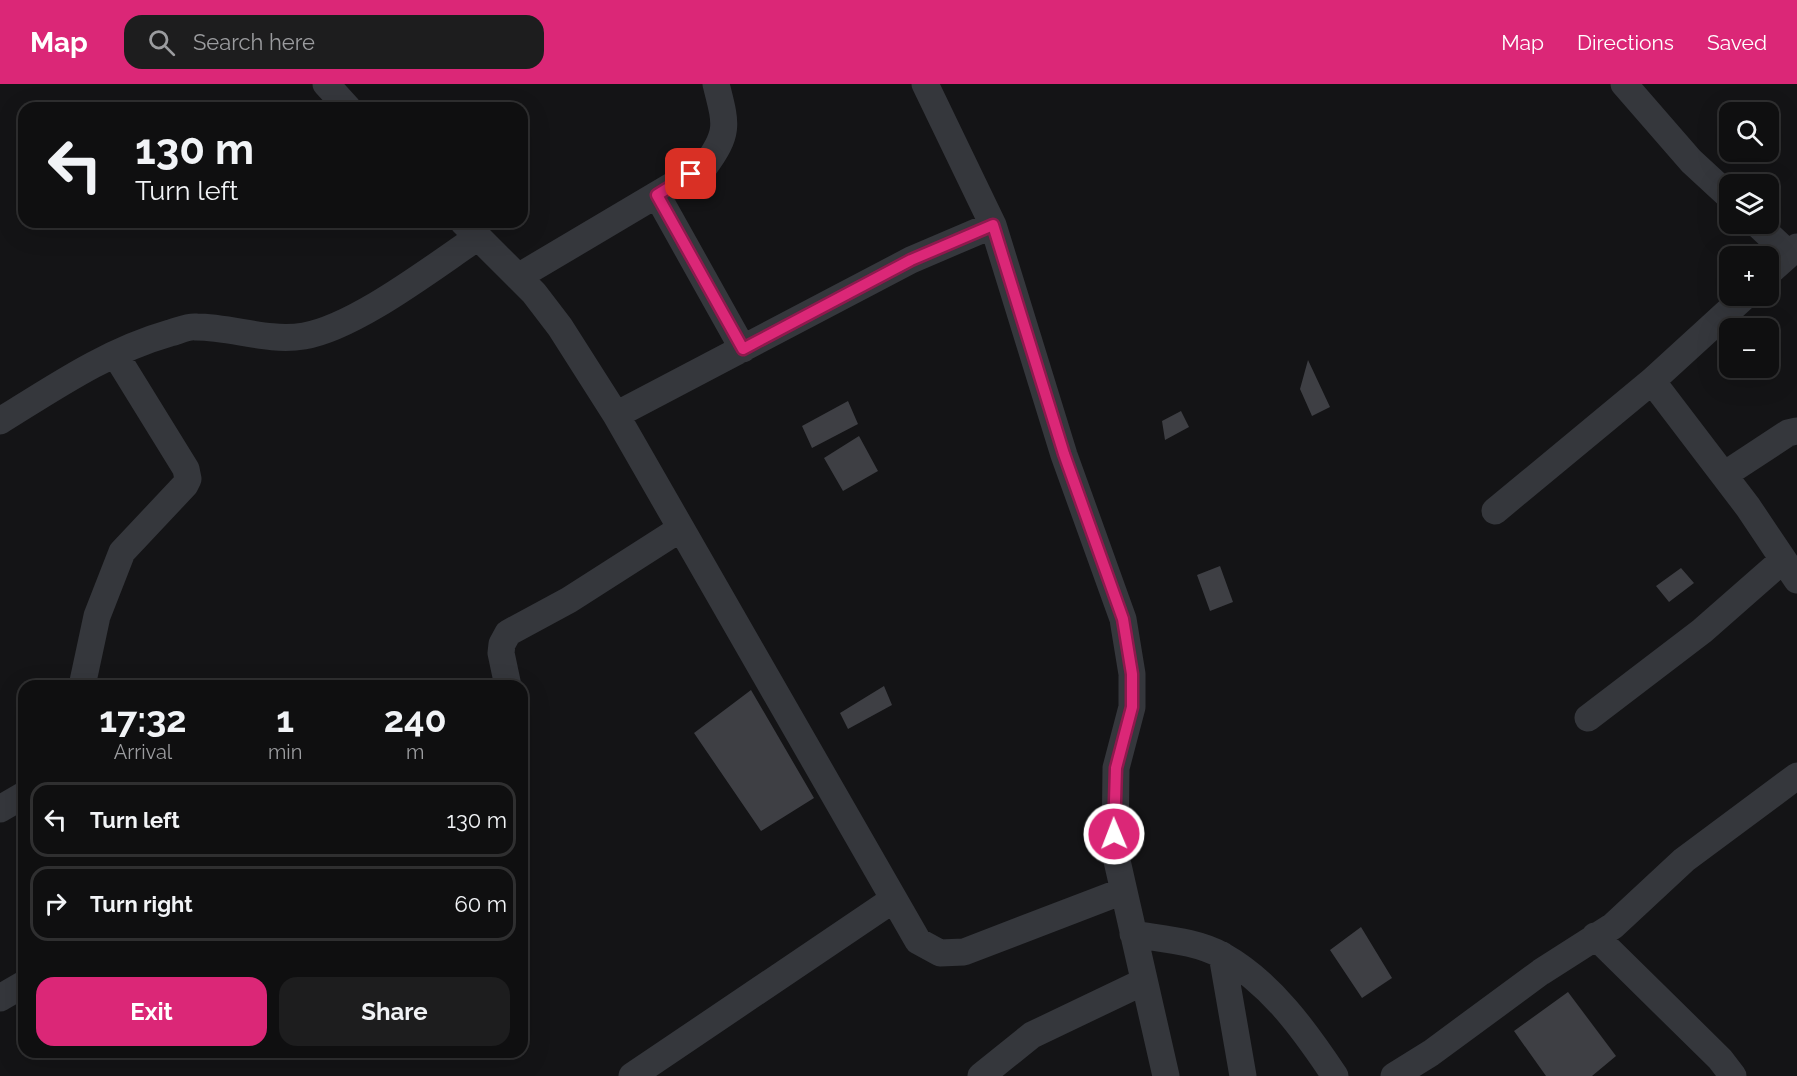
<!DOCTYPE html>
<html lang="en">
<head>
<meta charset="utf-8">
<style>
	:root { --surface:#0f0f10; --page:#1d1d1e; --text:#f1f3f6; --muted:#9b9c9f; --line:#2f2f30; --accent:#db2777 }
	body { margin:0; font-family:Raleway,sans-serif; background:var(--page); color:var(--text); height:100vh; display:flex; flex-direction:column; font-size:22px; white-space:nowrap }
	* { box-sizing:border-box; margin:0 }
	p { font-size:20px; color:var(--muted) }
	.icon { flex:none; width:33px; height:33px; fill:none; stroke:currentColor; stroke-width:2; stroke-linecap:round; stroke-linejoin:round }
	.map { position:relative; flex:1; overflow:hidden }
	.drawer { position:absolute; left:18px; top:596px; width:510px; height:378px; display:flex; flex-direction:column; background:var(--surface); border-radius:18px; box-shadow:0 6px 24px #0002,0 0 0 2px var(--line) }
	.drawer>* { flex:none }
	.top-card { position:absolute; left:18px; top:18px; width:510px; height:126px; border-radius:18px; box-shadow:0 6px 24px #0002,0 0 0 2px var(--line); background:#0f0f10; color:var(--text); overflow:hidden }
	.fabs { position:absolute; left:1719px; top:18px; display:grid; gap:12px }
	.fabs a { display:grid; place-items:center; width:60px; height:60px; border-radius:12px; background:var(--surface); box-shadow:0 6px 24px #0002,0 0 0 2px var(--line); font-size:30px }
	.pin { position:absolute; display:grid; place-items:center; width:51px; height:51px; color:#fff; margin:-26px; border-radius:12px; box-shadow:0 3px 9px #0006 }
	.me { position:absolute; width:66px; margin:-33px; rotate:359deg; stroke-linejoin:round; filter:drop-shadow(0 0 4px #0008) }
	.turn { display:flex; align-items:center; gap:21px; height:126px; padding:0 18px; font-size:27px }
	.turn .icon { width:78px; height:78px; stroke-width:2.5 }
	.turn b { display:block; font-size:42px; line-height:51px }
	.eta { display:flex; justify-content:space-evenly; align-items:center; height:102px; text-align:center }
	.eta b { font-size:36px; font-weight:700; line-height:42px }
	.primary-button { display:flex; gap:12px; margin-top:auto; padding:12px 18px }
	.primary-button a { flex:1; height:69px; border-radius:18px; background:var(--accent); color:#fff; font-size:24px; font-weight:700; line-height:69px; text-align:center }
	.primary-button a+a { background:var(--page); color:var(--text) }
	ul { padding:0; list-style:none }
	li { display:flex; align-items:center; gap:18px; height:75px; margin:0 12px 9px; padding:0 6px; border:3px solid var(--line); border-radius:18px }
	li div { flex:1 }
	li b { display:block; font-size:22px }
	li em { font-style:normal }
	header { display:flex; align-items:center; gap:36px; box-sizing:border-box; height:84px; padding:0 30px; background:var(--accent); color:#fff }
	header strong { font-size:28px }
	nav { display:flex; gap:33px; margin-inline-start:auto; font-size:21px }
	.search { width:420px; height:54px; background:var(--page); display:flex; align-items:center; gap:15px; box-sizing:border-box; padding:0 21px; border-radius:18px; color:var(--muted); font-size:22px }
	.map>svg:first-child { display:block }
	.building { fill:#3e3f44 }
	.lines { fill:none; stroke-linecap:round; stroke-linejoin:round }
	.minor { stroke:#35373c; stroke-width:27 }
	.route-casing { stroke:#8e194d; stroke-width:15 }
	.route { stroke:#db2777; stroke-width:10 }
</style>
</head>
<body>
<header>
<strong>Map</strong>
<div class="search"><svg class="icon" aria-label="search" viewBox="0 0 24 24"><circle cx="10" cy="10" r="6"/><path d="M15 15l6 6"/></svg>Search here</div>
<nav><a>Map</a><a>Directions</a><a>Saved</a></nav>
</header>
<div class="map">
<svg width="1797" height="992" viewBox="0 0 1797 992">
	<rect width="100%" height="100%" fill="#141416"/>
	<path class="building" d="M 1308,276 L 1330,323 L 1312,332 L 1300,305 Z
		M 848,317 L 858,340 L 812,364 L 802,342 Z
		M 1181,327 L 1189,343 L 1165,356 L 1162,337 Z
		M 859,352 L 878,387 L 843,407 L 824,374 Z
		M 1220,482 L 1233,518 L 1210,527 L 1197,491 Z
		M 1681,484 L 1694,499 L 1669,518 L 1656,502 Z
		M 884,602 L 892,621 L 848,645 L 840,629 Z
		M 751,606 L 814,714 L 761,747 L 694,649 Z
		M 1361,843 L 1392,894 L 1362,914 L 1330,866 Z
		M 1568,908 L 1616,972 L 1592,992 L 1546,992 L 1514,947 Z"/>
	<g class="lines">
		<path class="minor" d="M 326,0 L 348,24
			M 925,0 L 993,141 L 1064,371 L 1123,535 L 1132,590 L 1132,623 L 1116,684 L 1115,768 L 1166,992
			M 1624,0 L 1691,77 L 1730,113
			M 657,111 L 743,265
			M 463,138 L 534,209 L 560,243 L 616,331 L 918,857 L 940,869 L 964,868 L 1123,807
			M 1757,140 L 1789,170
			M 1768,189 L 1797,163
			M 518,193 L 705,82 C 730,48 726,40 716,0
			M 1652,297 L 1748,423 L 1797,496
			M 616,331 L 911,176 L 993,141
			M 0,337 C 55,303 107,267 170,249 C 178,247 188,242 196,243 C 233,243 267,258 304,252 C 356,243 433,183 478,153
			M 1724,391 L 1788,349 L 1797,347
			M 1495,427 L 1652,297 L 1745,212
			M 82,602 L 97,532 L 122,468 L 185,401 L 188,395 L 186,385 L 115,270
			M 508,602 L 501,569 L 502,560 L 508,549 L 569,516 L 680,445
			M 1588,634 L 1702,547 L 1783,476
			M 0,725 L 24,711
			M 1133,850 C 1161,855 1197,857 1223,872 C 1271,899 1305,947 1335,992
			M 1595,852 L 1720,975 L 1733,992
			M 1222,871 L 1243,992
			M 0,914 L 24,900
			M 632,992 L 894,815
			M 981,992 L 1032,951 L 1143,898
			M 1394,992 L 1431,969 L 1541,888 L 1613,842 L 1684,776 L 1797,692"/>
	</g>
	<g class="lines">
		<defs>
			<path id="route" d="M 691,90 L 657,111 L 743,265 L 911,176 L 993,141 L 1064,370 L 1123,535 L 1132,590 L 1132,623 L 1116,684 L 1114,750"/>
		</defs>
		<use href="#route" class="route-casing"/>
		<use href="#route" class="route"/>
	</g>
</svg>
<div class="fabs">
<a><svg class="icon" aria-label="search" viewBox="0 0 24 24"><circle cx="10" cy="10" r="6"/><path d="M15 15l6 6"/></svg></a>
<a><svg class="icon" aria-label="layers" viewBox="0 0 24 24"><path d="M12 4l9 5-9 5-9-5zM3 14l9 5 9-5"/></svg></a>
<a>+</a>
<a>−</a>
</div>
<div class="pin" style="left:691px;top:90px;background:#d93025"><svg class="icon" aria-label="arrive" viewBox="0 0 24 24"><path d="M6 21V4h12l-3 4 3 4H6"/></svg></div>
<svg class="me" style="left:1114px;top:750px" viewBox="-20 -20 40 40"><circle r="17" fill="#db2777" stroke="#fff" stroke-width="3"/><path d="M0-11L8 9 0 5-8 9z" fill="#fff"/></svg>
<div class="top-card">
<div class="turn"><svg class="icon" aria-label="left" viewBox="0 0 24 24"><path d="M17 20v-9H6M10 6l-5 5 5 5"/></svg><div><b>130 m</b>Turn left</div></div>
</div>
<section class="drawer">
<div class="eta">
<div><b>17:32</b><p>Arrival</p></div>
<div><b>1</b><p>min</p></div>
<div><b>240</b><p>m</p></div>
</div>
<ul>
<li><svg class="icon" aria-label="left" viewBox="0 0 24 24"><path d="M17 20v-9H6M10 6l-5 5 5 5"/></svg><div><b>Turn left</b></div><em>130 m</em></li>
<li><svg class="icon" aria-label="right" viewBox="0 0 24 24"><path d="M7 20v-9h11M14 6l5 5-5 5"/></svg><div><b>Turn right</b></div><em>60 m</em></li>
</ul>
<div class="primary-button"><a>Exit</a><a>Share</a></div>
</section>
</div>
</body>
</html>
